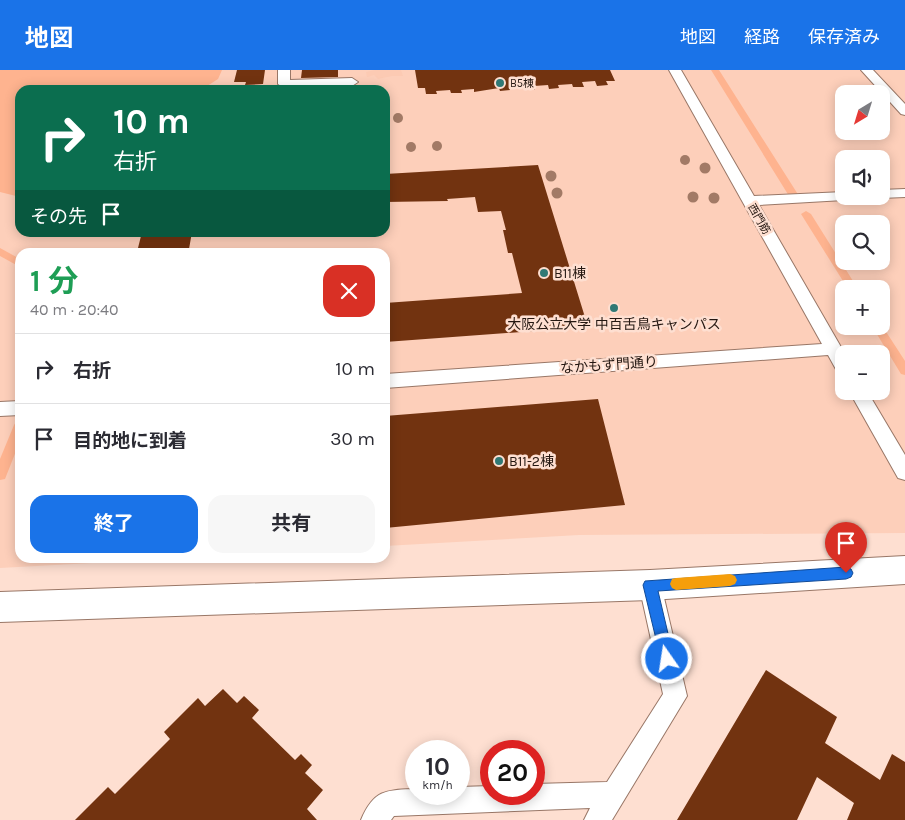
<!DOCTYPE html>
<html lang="ja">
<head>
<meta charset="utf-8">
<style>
	:root { --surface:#fff; --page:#f7f7f7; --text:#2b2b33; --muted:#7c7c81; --line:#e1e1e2; --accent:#1a73e8 }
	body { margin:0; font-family:Karla,"Noto Sans JP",sans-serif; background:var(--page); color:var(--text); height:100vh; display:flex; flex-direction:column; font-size:19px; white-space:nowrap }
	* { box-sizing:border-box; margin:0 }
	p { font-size:16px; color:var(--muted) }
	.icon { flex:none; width:28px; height:28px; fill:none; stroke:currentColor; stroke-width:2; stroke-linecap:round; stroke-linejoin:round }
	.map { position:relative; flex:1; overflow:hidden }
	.sheet { position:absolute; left:15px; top:178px; width:375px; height:315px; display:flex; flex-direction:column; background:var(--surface); border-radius:15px; box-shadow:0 2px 12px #0003 }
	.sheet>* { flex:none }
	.hud { position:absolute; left:15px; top:15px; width:375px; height:152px; border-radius:15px; box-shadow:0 2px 12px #0003; background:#0b6e4f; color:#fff; overflow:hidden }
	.needle { width:32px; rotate:218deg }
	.buttons { position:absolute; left:835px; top:15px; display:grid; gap:10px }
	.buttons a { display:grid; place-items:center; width:55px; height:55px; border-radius:10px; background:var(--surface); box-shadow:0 2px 12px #0003; font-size:25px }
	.speed { position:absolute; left:405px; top:670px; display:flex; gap:10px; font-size:25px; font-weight:700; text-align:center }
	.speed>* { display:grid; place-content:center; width:65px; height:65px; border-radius:50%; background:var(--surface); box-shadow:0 2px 12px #0003; line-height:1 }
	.speed small { font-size:12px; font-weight:400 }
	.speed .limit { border:8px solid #d22; background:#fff; color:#111 }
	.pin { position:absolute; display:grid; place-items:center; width:42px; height:42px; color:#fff; margin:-51px -21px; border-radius:50% 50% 50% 0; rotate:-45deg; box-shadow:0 0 5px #0007 }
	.pin .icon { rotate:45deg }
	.me { position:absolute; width:55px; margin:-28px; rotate:347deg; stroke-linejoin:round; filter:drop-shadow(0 0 4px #0008) }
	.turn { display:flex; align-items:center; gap:18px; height:105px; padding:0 15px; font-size:22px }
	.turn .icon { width:65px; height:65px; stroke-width:2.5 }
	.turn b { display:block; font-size:35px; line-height:42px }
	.then { display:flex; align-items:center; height:48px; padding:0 15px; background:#0003; gap:10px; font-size:19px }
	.round { display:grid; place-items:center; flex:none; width:52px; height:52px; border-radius:15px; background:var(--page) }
	.head { display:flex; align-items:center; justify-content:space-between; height:85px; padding:0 15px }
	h1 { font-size:30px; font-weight:700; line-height:38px; color:#1e9e55 }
	.primary-button { display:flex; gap:10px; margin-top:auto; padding:10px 15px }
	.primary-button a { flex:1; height:58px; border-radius:15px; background:var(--accent); color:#fff; font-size:20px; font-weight:700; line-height:58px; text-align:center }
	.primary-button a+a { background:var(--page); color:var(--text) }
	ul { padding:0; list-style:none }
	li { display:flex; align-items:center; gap:15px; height:70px; padding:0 15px; border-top:1px solid var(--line) }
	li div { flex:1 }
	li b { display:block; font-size:19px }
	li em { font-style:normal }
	header { display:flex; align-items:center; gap:30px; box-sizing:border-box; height:70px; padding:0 25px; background:var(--accent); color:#fff }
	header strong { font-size:24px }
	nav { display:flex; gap:28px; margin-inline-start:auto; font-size:18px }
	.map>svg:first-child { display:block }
	.built { fill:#fdcfba; fill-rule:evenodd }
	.green { fill:#fccab3 }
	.water { fill:#feb38f }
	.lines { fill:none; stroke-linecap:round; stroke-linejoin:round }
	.stream { fill:#feb38f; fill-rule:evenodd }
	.building { fill:#723310 }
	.lane-casing { stroke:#997767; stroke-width:2 }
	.secondary-casing { stroke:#997767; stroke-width:2 }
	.lane { fill:#fff; fill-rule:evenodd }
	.secondary { fill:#fff; fill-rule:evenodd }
	.tree { fill:#a27a66 }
	.route { fill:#1a73e8; stroke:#114b97 }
	.slow { fill:#f59e0b }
	.poi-dot { fill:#307975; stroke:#fedfd1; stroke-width:2 }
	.labels { text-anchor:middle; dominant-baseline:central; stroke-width:5; stroke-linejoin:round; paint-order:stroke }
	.far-poi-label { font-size:11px; fill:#241711; stroke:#fedfd1; text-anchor:start }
	.far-street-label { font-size:11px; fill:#241711; stroke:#fedfd1 }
	.poi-label { font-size:14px; fill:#241711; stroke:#fedfd1; text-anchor:start }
	.street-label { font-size:14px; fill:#241711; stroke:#fedfd1 }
</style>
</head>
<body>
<header>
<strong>地図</strong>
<nav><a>地図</a><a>経路</a><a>保存済み</a></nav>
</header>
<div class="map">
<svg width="905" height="750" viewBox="0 0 905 750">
	<rect width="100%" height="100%" fill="#fedfd1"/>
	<path class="built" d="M 0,0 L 905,0 L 905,463 L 579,465 L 385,476 L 385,182 L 20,182 L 20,488 L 184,488 L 0,498 ZM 20,20 L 385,20 L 385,162 L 20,162 ZM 844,24 L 881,24 L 881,61 L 844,61 ZM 844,89 L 881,89 L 881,126 L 844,126 ZM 844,154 L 881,154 L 881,191 L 844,191 ZM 844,219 L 881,219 L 881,256 L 844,256 ZM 844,284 L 881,284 L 881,321 L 844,321 Z"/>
	<path class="green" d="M 375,0 L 401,0 L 403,6 L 392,6 L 378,9 L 374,5 L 367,7 L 366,2 Z"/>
	<path class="water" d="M 0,0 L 222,0 L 218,9 L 201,20 L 20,20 L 20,127 L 0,122 Z"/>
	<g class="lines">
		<path class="stream" d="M 711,0 L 719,0 L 799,126 L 797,128 L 794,129 L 789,126 Z
			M 806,141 L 811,144 L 858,219 L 848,219 L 801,144 Z
			M 0,178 L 20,189 L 20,197 L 0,186 Z
			M 881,254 L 905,291 L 905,305 L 901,304 L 872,256 L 881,256 Z
			M 20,350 L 20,371 L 5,409 L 0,410 L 0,389 L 14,355 L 16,352 Z"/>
	</g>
	<path class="building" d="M 237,0 L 265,0 L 263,14 L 245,15 L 246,12 L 234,12 Z
		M 302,0 L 338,0 L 338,7 L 301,8 Z
		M 415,0 L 610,0 L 615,11 L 606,11 L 608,15 L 597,16 L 595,11 L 582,12 L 584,17 L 573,17 L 572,14 L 558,15 L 559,18 L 549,19 L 548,15 L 534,16 L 535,20 L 524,20 L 523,17 L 509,17 L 510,20 L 500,21 L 499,18 L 474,22 L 474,19 L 461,20 L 462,23 L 451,23 L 450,20 L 436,21 L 437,24 L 426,24 L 425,18 L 418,18 Z
		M 538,95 L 588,257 L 385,272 L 385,233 L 522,223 L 512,183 L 508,183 L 503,160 L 506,160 L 501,141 L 478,142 L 475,127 L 447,129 L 448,131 L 385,132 L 385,104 Z
		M 142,162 L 192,162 L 189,179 L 193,179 L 193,182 L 137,182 Z
		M 598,329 L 625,435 L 385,458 L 385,346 Z
		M 766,600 L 837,647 L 825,673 L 880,710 L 892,684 L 905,692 L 905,750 L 847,750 L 854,733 L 817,707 L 797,750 L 677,750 Z
		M 223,619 L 237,633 L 244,626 L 259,640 L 252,648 L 295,690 L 301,684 L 312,695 L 305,703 L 323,720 L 307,739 L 317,750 L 75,750 L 108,717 L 115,724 L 170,669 L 164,662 L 198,628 L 205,636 Z"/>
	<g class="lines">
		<defs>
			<path id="lane" d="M 278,0 L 290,0 L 290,10 L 352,8 L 358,12 L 352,16 L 284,18 L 278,14 Z
				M 669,0 L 681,0 L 754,126 L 844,122 L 844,126 L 851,126 L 844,130 L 759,135 L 845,284 L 844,304 L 838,303 L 828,285 L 385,318 L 385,304 L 822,274 Z
				M 861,0 L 873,0 L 905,34 L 905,45 L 901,44 Z
				M 905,119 L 905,127 L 881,128 L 876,126 L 881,126 L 881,120 Z
				M 849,321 L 867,321 L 905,385 L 905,410 L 898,408 Z
				M 20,331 L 20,345 L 0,346 L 0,332 Z
				M 650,505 L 658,508 L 661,515 L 687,626 L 612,750 L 584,750 L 590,738 L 394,746 L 391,750 L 361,750 C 374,719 387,720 416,719 L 416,724 L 459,724 L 459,717 L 491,716 L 491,724 L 534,724 L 534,714 L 607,712 L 663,624 L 639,515 L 642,508 Z"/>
			<path id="secondary" d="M 905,486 L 905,514 L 650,530 L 0,552 L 0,522 L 650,500 Z"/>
		</defs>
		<use href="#lane" class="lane-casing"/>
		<use href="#secondary" class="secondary-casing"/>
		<use href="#lane" class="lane"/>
		<use href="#secondary" class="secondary"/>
	</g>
	<g class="tree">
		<circle cx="398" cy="48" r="5"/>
		<circle cx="437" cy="76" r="5"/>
		<circle cx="411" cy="77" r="5"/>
		<circle cx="685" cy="90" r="5"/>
		<circle cx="705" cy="98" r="5.5"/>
		<circle cx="551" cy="106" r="5.5"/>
		<circle cx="557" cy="123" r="5.5"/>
		<circle cx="693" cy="127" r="5.5"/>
		<circle cx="714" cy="128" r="5.5"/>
	</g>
	<path class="route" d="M 846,497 L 851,499 L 853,503 L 851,507 L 846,509 L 658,521 L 674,589 L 672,594 L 667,596 L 662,594 L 643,515 L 645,511 Z"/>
	<path class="slow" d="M 730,504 L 735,506 L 737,510 L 735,514 L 730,516 L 676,520 L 672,518 L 670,514 L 672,509 L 676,508 Z"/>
	<g class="poi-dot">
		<circle cx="500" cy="13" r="5"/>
		<circle cx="544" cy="203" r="5"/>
		<circle cx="614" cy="238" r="5"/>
		<circle cx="499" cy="391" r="5"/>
	</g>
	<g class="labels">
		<g class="far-poi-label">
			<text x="510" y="13">B5棟</text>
		</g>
		<g class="far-street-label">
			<text transform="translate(759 149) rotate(60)">西門筋</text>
		</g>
		<g class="poi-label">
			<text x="554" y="203">B11棟</text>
			<text x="614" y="254" text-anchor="middle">大阪公立大学 中百舌鳥キャンパス</text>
			<text x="509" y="391">B11-2棟</text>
		</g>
		<g class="street-label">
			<text transform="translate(609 295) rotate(-4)">なかもず門通り</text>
		</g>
	</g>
</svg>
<div class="buttons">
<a><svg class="needle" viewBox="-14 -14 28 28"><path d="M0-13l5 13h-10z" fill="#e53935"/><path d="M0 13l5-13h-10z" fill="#7c7c81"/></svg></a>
<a><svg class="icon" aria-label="sound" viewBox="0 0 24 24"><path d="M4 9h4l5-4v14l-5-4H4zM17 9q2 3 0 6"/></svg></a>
<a><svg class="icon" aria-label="search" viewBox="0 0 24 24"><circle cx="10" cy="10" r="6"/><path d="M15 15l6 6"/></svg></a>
<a>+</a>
<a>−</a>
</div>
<div class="speed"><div>10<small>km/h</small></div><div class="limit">20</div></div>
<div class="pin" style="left:846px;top:503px;background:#d93025"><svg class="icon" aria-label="arrive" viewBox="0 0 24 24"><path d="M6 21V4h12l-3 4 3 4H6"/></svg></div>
<svg class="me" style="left:667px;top:589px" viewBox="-20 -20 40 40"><circle r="17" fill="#1a73e8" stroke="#fff" stroke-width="3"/><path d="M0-11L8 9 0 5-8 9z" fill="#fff"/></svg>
<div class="hud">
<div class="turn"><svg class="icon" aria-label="right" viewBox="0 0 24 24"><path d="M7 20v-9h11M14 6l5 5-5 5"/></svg><div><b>10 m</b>右折</div></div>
<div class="then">その先<svg class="icon" aria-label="arrive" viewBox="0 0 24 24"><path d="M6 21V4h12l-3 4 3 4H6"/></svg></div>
</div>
<section class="sheet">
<div class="head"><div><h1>1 分</h1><p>40 m · 20:40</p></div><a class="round" style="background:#d93025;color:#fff"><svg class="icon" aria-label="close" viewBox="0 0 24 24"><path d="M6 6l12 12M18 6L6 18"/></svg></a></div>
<ul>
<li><svg class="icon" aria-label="right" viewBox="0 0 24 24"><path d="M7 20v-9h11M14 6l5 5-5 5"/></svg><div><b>右折</b></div><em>10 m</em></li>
<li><svg class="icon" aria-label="arrive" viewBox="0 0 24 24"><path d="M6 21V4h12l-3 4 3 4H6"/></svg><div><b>目的地に到着</b></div><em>30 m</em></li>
</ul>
<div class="primary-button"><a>終了</a><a>共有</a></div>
</section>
</div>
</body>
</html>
